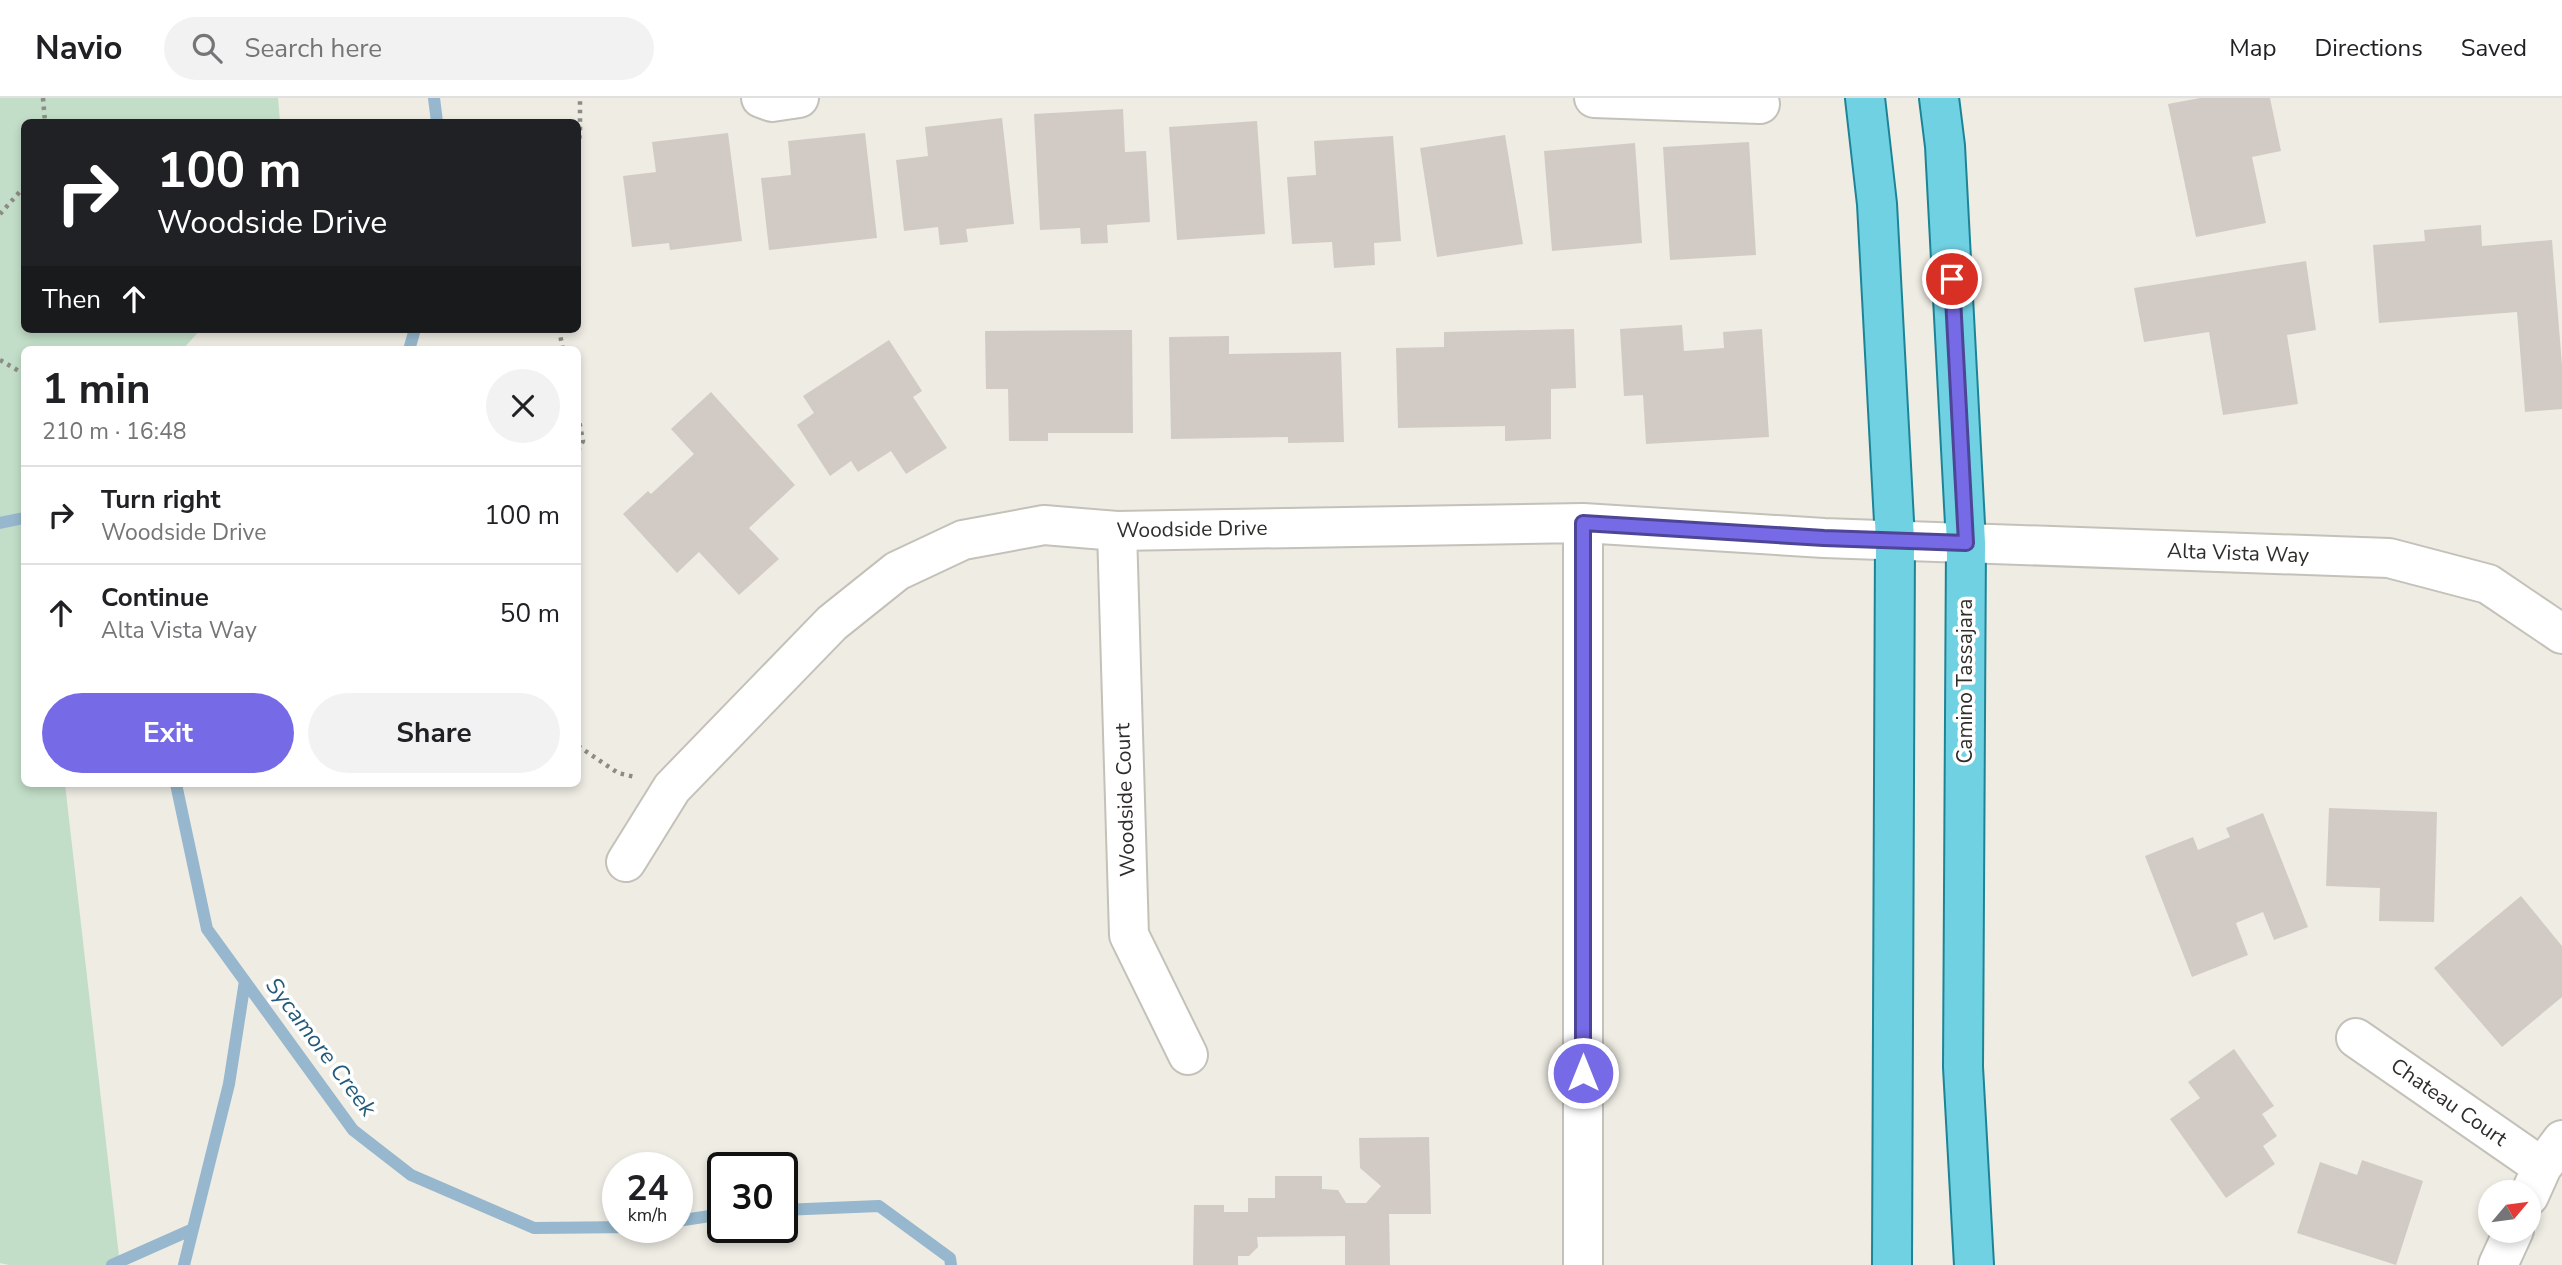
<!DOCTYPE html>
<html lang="en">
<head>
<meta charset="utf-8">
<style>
	:root { --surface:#fff; --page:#f2f2f2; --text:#202124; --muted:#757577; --line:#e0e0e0; --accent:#776ae6 }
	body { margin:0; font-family:"Nunito Sans",sans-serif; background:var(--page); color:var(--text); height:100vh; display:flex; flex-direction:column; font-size:26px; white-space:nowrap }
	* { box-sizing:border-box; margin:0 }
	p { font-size:23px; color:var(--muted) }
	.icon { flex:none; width:38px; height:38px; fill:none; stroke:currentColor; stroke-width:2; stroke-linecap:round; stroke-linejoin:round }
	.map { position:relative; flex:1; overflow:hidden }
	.panel { position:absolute; left:21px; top:248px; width:560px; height:441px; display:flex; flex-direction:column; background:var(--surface); border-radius:10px; box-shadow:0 4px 10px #0003 }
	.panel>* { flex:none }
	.hud { position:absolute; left:21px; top:21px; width:560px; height:214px; border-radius:10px; box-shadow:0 4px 10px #0003; background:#202124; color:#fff; overflow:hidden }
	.needle { width:46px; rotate:61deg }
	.buttons { position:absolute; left:2478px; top:1082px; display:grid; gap:14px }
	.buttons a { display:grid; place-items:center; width:63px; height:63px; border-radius:50%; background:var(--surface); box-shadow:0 4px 10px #0003; font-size:35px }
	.speed { position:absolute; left:602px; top:1054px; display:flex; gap:14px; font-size:35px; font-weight:700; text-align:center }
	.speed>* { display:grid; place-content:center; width:91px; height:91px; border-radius:50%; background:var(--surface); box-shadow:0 4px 10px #0003; line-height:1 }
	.speed small { font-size:18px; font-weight:400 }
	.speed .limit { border:4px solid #111; border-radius:10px; background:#fff; color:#111 }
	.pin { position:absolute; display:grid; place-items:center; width:60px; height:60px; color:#fff; margin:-30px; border:4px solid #fff; border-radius:50%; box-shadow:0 2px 7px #0007 }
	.me { position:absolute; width:77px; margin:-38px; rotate:0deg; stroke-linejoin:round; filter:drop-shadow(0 0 5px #0008) }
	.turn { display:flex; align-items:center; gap:24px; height:147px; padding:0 21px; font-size:32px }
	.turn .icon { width:91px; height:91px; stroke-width:2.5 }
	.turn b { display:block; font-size:49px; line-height:60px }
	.then { display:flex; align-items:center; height:66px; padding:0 21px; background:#0003; gap:14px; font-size:26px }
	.round { display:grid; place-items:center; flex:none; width:74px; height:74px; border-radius:37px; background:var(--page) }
	.headline { display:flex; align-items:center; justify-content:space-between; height:119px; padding:0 21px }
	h1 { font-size:42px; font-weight:700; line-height:52px }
	.button { display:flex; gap:14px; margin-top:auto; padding:14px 21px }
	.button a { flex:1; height:80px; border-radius:42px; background:var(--accent); color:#fff; font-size:28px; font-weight:700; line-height:80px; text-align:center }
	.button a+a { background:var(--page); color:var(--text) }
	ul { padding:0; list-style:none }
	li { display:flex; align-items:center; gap:21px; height:98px; padding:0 21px; border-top:2px solid var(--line) }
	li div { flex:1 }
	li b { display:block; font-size:26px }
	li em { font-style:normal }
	header { display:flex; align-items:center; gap:42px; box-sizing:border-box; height:98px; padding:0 35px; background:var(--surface); border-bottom:2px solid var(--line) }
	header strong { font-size:33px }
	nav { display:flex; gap:38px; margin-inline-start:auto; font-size:24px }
	.search { width:490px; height:63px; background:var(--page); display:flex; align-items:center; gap:18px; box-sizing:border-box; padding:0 24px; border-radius:38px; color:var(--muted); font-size:26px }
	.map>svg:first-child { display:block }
	.green { fill:#c2dec8 }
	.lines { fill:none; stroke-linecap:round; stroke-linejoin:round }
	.stream { stroke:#96b7cd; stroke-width:12 }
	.building { fill:#d2cbc5 }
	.minor-casing { stroke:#c4c1b9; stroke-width:42 }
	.major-casing { stroke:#1c8496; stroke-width:42 }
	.path { stroke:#8c8b85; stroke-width:4.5; stroke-dasharray:3.5 5; stroke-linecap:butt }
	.minor { stroke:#fff; stroke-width:38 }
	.major { stroke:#70d1e3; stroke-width:38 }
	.route-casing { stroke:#4d4596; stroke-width:18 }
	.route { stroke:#776ae6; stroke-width:12 }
	.labels { text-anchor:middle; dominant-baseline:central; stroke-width:7; stroke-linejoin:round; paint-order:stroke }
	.street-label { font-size:21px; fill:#2f2e2b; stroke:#fff }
	.water-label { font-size:23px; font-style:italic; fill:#235a7a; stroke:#fff }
</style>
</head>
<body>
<header>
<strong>Navio</strong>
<div class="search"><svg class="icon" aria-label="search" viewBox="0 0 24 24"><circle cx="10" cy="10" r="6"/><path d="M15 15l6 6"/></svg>Search here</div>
<nav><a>Map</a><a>Directions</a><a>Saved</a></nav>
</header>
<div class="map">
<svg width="2562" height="1167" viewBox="0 0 2562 1167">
	<rect width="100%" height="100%" fill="#eeece3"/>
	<path class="green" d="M 0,0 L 278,0 L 280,24 L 24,24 L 24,231 L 201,231 L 182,252 L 24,252 L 24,686 L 65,686 L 120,1167 L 9,1167 L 0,1165 Z"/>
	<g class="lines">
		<path class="stream" d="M 434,0 L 437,24
			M 409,252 L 415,231
			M 0,425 L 24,420
			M 176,686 L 207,831 L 353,1032 L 411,1077 L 534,1130 L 636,1129
			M 782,1112 L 879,1108 L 950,1160 L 951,1167
			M 677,1123 L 723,1116
			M 112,1167 L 193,1131
			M 184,1167 L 229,986 L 245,883"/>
	</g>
	<path class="building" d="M 2200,0 L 2270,0 L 2281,53 L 2252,59 L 2266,125 L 2196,139 L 2168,6 Z
		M 1123,11 L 1125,54 L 1146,53 L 1150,124 L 1107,127 L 1108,145 L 1081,146 L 1080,130 L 1040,132 L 1034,16 Z
		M 1002,20 L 1014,126 L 966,131 L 968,144 L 940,147 L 938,129 L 904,133 L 896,62 L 928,58 L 925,29 Z
		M 1257,23 L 1265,136 L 1177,142 L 1169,29 Z
		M 728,35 L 742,143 L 670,152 L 669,145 L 632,149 L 623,78 L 656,74 L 652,44 Z
		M 865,35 L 877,140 L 769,152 L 761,80 L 791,77 L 788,43 Z
		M 1505,37 L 1523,146 L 1437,159 L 1420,50 Z
		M 1393,38 L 1401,143 L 1374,145 L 1375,167 L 1334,170 L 1332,144 L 1292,146 L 1287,79 L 1316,77 L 1314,43 Z
		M 1749,44 L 1756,157 L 1670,162 L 1663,49 Z
		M 1635,45 L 1642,145 L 1552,153 L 1544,53 Z
		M 2481,127 L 2482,148 L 2552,142 L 2562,267 L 2562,311 L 2525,314 L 2517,214 L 2379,225 L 2373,147 L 2425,143 L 2424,132 Z
		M 2306,163 L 2316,232 L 2287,237 L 2298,306 L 2223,317 L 2209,234 L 2144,244 L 2134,190 Z
		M 1682,227 L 1684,253 L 1724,250 L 1723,234 L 1762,231 L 1769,339 L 1646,346 L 1643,297 L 1624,298 L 1620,231 Z
		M 1574,231 L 1576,290 L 1551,291 L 1551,341 L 1505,343 L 1505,328 L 1398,330 L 1396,250 L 1444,249 L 1444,234 Z
		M 1132,232 L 1133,335 L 1048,335 L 1048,343 L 1009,343 L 1008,291 L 986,291 L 985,233 Z
		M 1229,238 L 1229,256 L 1341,254 L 1344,344 L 1288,345 L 1288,339 L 1171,341 L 1169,239 Z
		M 889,242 L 922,293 L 913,299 L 947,350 L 906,376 L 891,353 L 858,374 L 851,363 L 830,378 L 797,327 L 814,315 L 803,298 Z
		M 711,294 L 795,387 L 749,430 L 779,461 L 739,497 L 699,454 L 677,475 L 623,416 L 648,393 L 651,396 L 694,356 L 671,331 Z
		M 2329,710 L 2437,714 L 2434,824 L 2379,823 L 2380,790 L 2326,788 Z
		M 2263,715 L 2308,829 L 2274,842 L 2263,814 L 2236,825 L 2248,857 L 2192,879 L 2145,758 L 2193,739 L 2198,752 L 2230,739 L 2226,730 Z
		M 2521,798 L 2562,848 L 2562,899 L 2502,949 L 2434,870 Z
		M 2234,951 L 2274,1008 L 2262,1016 L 2277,1038 L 2263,1048 L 2275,1066 L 2226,1100 L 2170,1021 L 2200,1000 L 2188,984 Z
		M 1429,1039 L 1431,1116 L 1389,1116 L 1390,1167 L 1345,1167 L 1345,1138 L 1257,1139 L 1258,1149 L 1249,1158 L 1238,1158 L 1238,1167 L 1193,1167 L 1194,1107 L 1224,1107 L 1224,1114 L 1248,1114 L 1248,1100 L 1275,1100 L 1275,1078 L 1322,1078 L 1322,1091 L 1338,1092 L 1346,1105 L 1366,1105 L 1381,1088 L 1360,1070 L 1359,1040 Z
		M 2362,1062 L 2423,1083 L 2396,1167 L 2297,1135 L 2320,1064 L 2357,1077 Z"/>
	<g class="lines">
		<defs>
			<path id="minor" d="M 761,0 L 772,4 L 799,0
				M 1594,0 L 1760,6
				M 1117,433 L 1129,837 L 1188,957
				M 626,764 L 672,690 L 832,525 L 897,473 L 963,442 L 1044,427 L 1117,433 L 1583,425 L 1824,440 L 2389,460 L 2488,486 L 2562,536
				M 2356,940 L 2542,1069
				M 2529,1098 L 2542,1069 L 2562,1042
				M 1583,1167 L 1583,425
				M 2498,1167 L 2514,1132"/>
			<path id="major" d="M 1865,0 L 1877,106 L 1895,442 L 1892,1167
				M 1939,0 L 1945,48 L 1966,445 L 1963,969 L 1974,1167"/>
		</defs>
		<use href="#minor" class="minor-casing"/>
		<use href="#major" class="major-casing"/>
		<path class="path" d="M 43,0 L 45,24
			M 578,49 L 580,35 L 580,0
			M 0,116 L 24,89
			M 559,231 L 563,252
			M 0,262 L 24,276
			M 578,317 L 583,343 L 578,353
			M 578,648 L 618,675 L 635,679"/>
		<use href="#minor" class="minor"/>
		<use href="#major" class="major"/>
	</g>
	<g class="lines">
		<defs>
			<path id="route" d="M 1583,975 L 1583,425 L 1824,440 L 1966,445 L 1952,181"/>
		</defs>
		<use href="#route" class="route-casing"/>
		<use href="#route" class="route"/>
	</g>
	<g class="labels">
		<g class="street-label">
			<text transform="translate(1192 431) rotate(-1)">Woodside Drive</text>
			<text transform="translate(2238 455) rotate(2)">Alta Vista Way</text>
			<text transform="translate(1965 583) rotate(-90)">Camino Tassajara</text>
			<text transform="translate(1125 702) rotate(-92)">Woodside Court</text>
			<text transform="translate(2449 1004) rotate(35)">Chateau Court</text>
		</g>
		<g class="water-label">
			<text transform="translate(321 949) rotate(53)">Sycamore Creek</text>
		</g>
	</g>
</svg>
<div class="buttons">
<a><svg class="needle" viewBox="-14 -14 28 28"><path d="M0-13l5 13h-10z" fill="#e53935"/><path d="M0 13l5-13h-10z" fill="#757577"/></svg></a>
</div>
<div class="speed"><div>24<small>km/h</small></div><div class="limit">30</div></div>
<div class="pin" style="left:1952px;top:181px;background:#d93025"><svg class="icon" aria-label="arrive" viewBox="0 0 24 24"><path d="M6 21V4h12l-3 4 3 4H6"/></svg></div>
<svg class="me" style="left:1583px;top:975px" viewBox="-20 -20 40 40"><circle r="17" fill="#776ae6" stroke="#fff" stroke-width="3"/><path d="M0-11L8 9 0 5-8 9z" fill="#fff"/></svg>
<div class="hud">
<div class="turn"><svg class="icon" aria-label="right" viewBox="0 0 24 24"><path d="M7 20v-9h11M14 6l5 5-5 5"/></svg><div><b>100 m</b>Woodside Drive</div></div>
<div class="then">Then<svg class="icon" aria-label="ahead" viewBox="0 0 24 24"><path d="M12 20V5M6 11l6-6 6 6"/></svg></div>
</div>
<section class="panel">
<div class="headline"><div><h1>1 min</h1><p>210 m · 16:48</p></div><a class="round"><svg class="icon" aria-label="close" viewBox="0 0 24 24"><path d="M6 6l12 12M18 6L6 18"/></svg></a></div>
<ul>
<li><svg class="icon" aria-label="right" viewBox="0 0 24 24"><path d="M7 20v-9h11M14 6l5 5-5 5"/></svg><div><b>Turn right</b><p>Woodside Drive</p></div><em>100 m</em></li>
<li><svg class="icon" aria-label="ahead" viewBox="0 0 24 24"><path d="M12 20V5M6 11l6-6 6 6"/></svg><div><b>Continue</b><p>Alta Vista Way</p></div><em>50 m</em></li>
</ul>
<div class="button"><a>Exit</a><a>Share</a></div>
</section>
</div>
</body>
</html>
